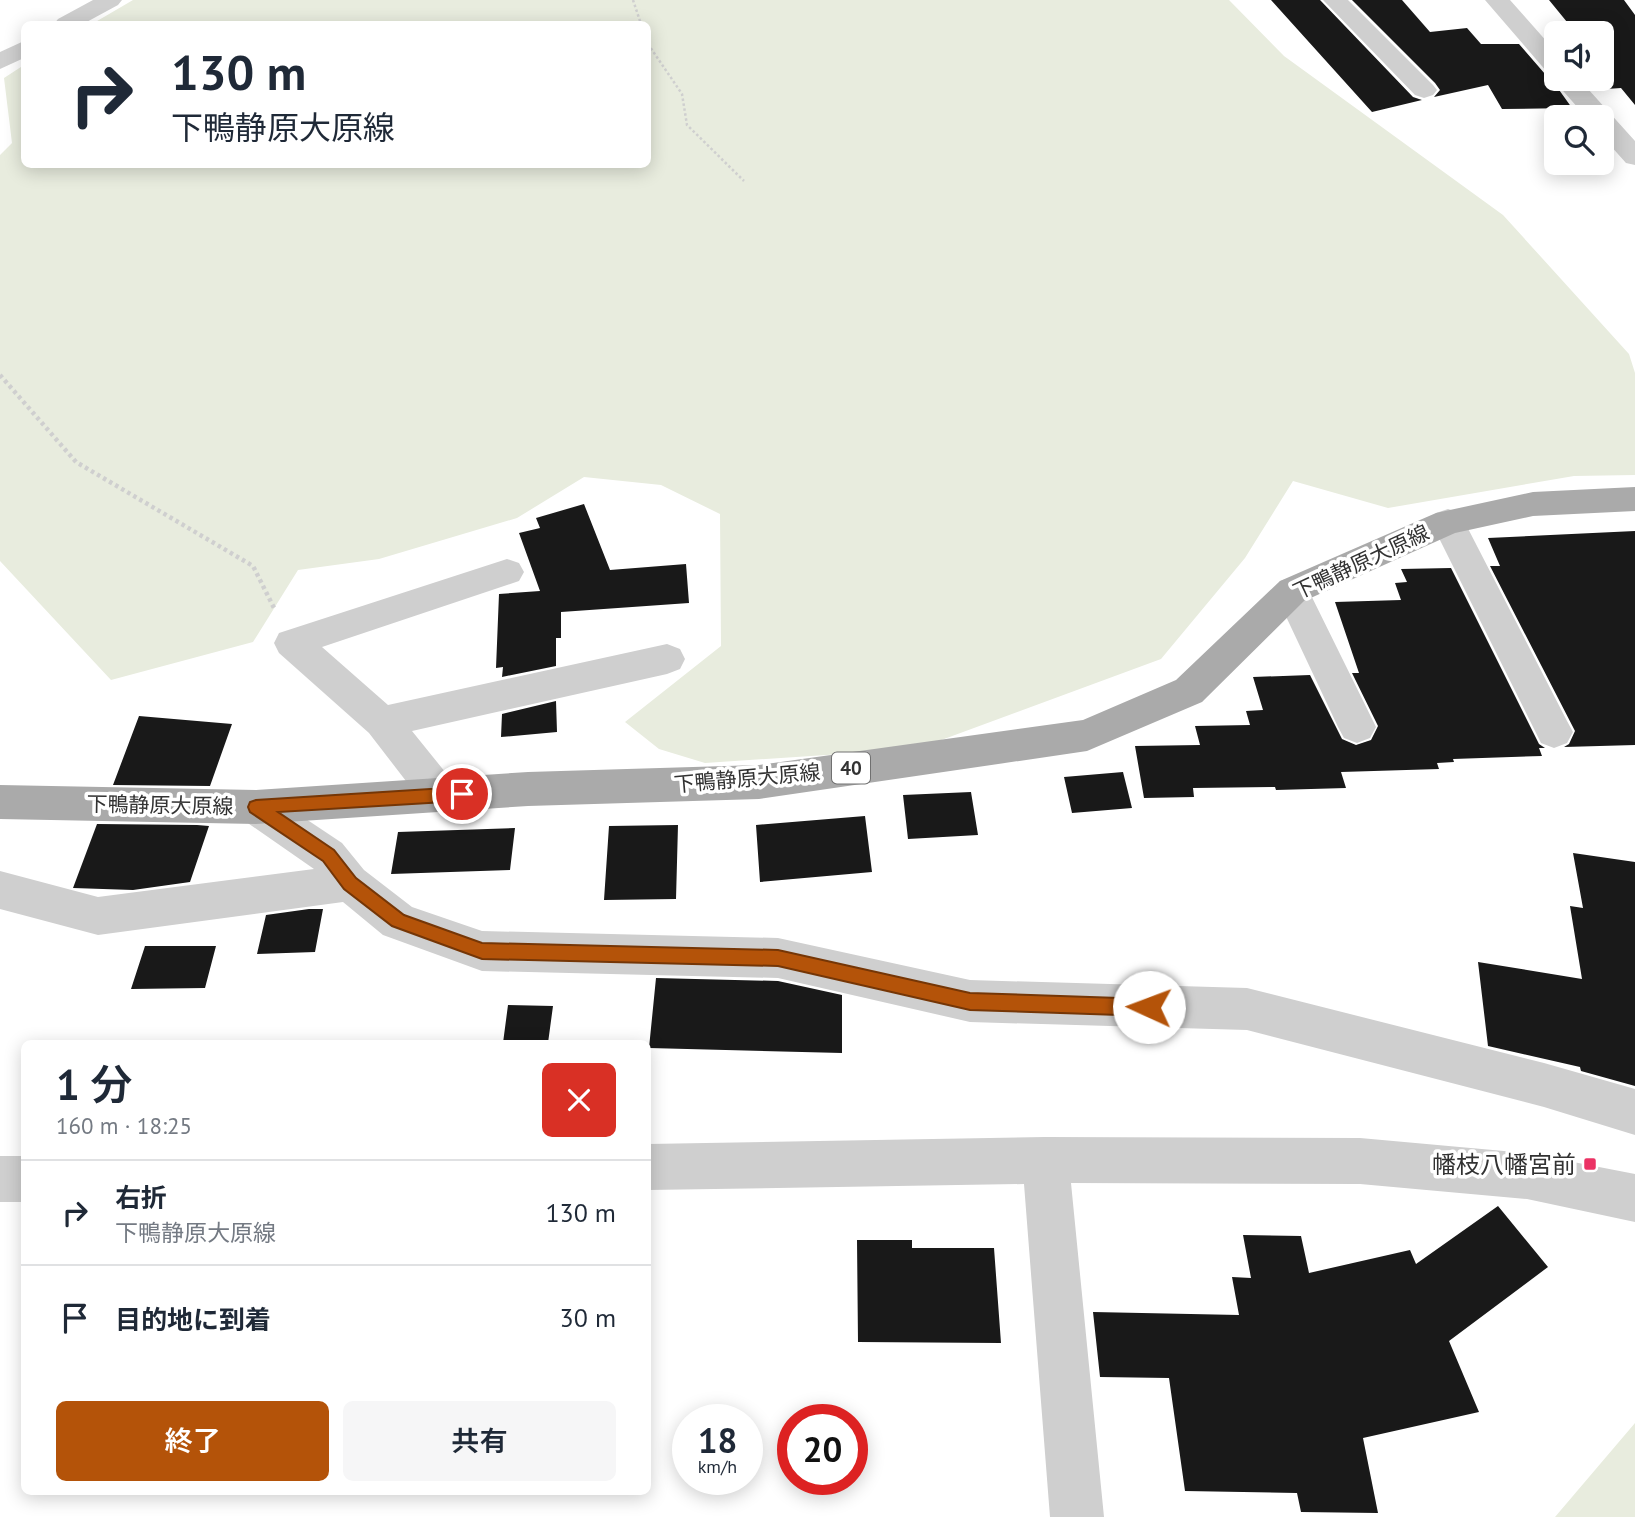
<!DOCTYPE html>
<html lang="ja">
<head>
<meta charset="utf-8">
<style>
	:root { --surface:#fff; --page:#f6f6f7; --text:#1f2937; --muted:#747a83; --line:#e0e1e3; --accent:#b45309 }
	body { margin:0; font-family:"PT Sans","Noto Sans JP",sans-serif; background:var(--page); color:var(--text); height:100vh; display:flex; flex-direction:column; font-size:26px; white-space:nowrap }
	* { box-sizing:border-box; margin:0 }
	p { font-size:23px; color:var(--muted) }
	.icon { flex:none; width:38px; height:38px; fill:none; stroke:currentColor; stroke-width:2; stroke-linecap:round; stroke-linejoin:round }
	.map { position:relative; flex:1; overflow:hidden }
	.details { position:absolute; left:21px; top:1040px; width:630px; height:455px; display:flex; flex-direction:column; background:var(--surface); border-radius:10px; box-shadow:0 4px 18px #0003 }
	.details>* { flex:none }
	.top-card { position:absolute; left:21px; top:21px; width:630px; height:147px; border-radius:10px; box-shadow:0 4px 18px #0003; background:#fff; color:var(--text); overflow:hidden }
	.controls { position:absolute; left:1544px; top:21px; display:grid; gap:14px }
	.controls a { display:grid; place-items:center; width:70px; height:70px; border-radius:10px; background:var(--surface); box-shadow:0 4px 18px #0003; font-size:35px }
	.speed { position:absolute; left:672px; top:1404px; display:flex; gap:14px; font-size:35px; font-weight:700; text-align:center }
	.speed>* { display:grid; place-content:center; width:91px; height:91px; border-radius:50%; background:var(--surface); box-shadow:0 4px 18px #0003; line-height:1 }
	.speed small { font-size:18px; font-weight:400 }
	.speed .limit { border:10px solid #d22; background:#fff; color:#111 }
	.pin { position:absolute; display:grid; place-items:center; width:60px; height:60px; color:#fff; margin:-30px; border:4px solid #fff; border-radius:50%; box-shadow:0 2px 7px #0007 }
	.me { position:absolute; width:77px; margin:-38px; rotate:272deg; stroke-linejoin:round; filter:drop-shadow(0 0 5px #0008) }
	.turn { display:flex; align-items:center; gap:24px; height:147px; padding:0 35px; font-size:32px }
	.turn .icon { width:91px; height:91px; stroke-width:2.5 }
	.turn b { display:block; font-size:49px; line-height:60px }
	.round { display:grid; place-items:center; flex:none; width:74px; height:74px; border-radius:10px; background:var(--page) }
	.summary { display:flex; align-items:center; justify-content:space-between; height:119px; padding:0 35px }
	h1 { font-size:42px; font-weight:600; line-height:52px }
	.cta { display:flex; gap:14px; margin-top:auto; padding:14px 35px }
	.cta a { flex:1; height:80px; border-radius:10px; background:var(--accent); color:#fff; font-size:28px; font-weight:600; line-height:80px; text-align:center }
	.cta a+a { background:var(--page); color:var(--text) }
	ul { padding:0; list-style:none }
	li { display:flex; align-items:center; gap:21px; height:105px; padding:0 35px; border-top:2px solid var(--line) }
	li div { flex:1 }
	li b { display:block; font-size:26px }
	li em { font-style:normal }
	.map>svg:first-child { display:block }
	.green { fill:#e8ecde }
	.building { fill:#191919 }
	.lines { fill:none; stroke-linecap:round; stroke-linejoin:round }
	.path-far1 { stroke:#cfcfcf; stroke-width:2.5; stroke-dasharray:2.5 2.5; stroke-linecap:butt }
	.path { stroke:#cfcfcf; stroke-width:4.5; stroke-dasharray:3.5 3.5; stroke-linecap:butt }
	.minor { fill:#cfcfcf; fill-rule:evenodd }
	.major { fill:#aaa; fill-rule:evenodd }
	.route { fill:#b45309; stroke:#753606; stroke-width:2 }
	.poi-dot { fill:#eb3264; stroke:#fff; stroke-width:2.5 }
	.labels { text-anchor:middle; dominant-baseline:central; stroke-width:7; stroke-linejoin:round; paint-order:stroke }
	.shield { fill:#fff; stroke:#707070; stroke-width:2 }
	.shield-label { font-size:19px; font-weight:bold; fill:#323232 }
	.street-label { font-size:21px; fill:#323232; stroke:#fff }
	.near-poi-label { font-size:24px; fill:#323232; stroke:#fff; text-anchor:end }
</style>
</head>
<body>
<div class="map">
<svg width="1635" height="1517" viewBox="0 0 1635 1517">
	<rect width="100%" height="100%" fill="#fff"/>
	<path class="green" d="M 133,0 L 1229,0 L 1284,56 L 1503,215 L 1629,354 L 1635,373 L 1635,475 L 1574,476 L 1388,508 L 1293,481 L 1245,558 L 1161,659 L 917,749 L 705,763 L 659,749 L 625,722 L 721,646 L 720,514 L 661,485 L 584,477 L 517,518 L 379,559 L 298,570 L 253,642 L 111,680 L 0,561 L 0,155 L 12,143 L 4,78 L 24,65 L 24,164 L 648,164 L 648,24 L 92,24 Z
		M 1635,1423 L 1635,1517 L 1555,1517 Z"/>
	<path class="building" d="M 1271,0 L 1320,0 L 1413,97 L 1422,100 L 1372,112 Z
		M 1352,0 L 1402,0 L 1430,32 L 1467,28 L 1481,44 L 1519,44 L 1545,74 L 1553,76 L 1552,80 L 1572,108 L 1502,109 L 1488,85 L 1434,97 L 1440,90 L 1435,83 Z
		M 1549,0 L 1624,0 L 1635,15 L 1635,105 L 1621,88 L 1592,90 L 1582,79 L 1601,79 L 1601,33 L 1576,33 Z
		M 584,504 L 610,570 L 686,564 L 689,603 L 561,612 L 561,638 L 556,638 L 556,666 L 502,677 L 503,667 L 496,668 L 499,594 L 540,591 L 519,533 L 540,528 L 536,518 Z
		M 1635,531 L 1635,745 L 1564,747 L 1569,744 L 1575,731 L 1490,566 L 1500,566 L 1488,538 Z
		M 1451,568 L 1539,744 L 1545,748 L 1539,748 L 1542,756 L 1453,759 L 1454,762 L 1437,763 L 1439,769 L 1341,772 L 1346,788 L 1276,790 L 1275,787 L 1193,788 L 1194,797 L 1144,798 L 1135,746 L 1200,745 L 1195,726 L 1250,725 L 1246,711 L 1263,710 L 1253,677 L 1310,675 L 1342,739 L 1356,745 L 1371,740 L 1378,726 L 1352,673 L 1359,673 L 1335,602 L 1401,600 L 1395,583 L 1407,582 L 1401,569 Z
		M 556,701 L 557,732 L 501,737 L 502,714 Z
		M 139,716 L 232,724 L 210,786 L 113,785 Z
		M 1123,772 L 1132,808 L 1072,813 L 1064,777 Z
		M 971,792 L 978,835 L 908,839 L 903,795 Z
		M 865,816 L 872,872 L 760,882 L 756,825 Z
		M 97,824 L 197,825 L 209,826 L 190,882 L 133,890 L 73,888 Z
		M 678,825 L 676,899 L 604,900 L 609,826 Z
		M 515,828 L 510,870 L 391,874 L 398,832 Z
		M 1573,853 L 1635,862 L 1635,1086 L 1581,1071 L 1580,1067 L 1488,1046 L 1478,962 L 1582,979 L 1570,906 L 1583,908 Z
		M 309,909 L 323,909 L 315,952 L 257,954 L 266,915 Z
		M 145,946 L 216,946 L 205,988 L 131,989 Z
		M 656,978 L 778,981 L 842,995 L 842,1053 L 649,1048 Z
		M 508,1005 L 553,1006 L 548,1043 L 503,1043 Z
		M 1498,1206 L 1548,1267 L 1449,1341 L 1479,1412 L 1363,1438 L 1378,1513 L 1301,1512 L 1297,1493 L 1185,1491 L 1169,1378 L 1100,1377 L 1093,1312 L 1239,1315 L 1232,1277 L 1251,1278 L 1243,1235 L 1301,1236 L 1309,1273 L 1410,1250 L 1416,1264 Z
		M 857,1240 L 912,1240 L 912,1248 L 994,1248 L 1001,1343 L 858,1342 Z"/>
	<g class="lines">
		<path class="path-far1" d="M 633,0 L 641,24
			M 648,44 L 682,94 L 687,125 L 744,181"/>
		<path class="path" d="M 0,375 L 76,462 L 253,566 L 274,608"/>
		<path class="minor" d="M 93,0 L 122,0 L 118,5 L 83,24 L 54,24 L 58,19 Z
			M 1323,0 L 1348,0 L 1433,85 L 1437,90 L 1433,95 L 1424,98 L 1415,95 Z
			M 1485,0 L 1510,0 L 1556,52 L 1556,74 L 1547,72 Z
			M 24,41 L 24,58 L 0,69 L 0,52 Z
			M 1556,76 L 1556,79 L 1579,79 L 1635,141 L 1635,165 L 1626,163 L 1601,135 L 1601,117 L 1586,117 L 1557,84 L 1554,79 Z
			M 1448,509 L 1460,513 L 1567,721 L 1573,732 L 1567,743 L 1554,748 L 1541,743 L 1431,522 L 1436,513 Z
			M 507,559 L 519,563 L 524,572 L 519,581 L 322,647 L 388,705 L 667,644 L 680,649 L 685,659 L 680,669 L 667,674 L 412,731 L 454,783 L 460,795 L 454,807 L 440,812 L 426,807 L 369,733 L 279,653 L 274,643 L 279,633 Z
			M 1292,577 L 1304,581 L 1376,727 L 1370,738 L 1357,743 L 1344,738 L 1338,727 L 1274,591 L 1280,581 Z
			M 256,790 L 270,795 L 342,843 L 364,870 L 412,907 L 482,931 L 778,938 L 970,980 L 1247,988 L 1544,1063 L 1635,1089 L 1635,1135 L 1544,1107 L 1247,1030 L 970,1022 L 778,978 L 482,971 L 383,935 L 343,902 L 98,935 L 0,909 L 0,871 L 98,897 L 314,869 L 242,819 L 236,807 L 242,795 Z
			M 1045,1137 L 1360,1138 L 1527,1153 L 1635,1174 L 1635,1222 L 1527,1199 L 1360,1184 L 1071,1183 L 1104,1517 L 1050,1517 L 1024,1184 L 648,1190 L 648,1144 Z
			M 0,1156 L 24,1156 L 24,1202 L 0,1202 Z"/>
		<path class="major" d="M 1635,487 L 1635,511 L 1533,516 L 1455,533 L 1304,601 L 1202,702 L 1087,751 L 759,799 L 528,806 L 256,824 L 0,819 L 0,785 L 256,790 L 528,772 L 759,765 L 1083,720 L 1176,680 L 1280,581 L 1436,513 L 1533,492 Z"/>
	</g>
	<path class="route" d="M 462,787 L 468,789 L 470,794 L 468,799 L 462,801 L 278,812 L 334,850 L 356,878 L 404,915 L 482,943 L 778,950 L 970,993 L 1149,999 L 1155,1001 L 1158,1007 L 1155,1013 L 1149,1016 L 970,1010 L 778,966 L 482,959 L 392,926 L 344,889 L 323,861 L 250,812 L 248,807 L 250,802 L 256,800 Z"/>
	<rect class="poi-dot" x="1583" y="1157" width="14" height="14" rx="3.5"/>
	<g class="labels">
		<rect class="shield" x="832" y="752.5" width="38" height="31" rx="5"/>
		<g class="shield-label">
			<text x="851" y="768">40</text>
		</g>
		<g class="street-label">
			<text transform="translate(1361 562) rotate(-25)">下鴨静原大原線</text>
			<text transform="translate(747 778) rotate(-5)">下鴨静原大原線</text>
			<text transform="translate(160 805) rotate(1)">下鴨静原大原線</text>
		</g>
		<g class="near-poi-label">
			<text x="1576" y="1164">幡枝八幡宮前</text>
		</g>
	</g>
</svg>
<div class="controls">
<a><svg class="icon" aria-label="sound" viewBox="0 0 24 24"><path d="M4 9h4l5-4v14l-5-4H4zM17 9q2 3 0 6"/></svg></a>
<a><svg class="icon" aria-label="search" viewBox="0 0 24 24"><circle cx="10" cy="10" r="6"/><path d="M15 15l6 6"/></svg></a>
</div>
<div class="speed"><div>18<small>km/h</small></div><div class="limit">20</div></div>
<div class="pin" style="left:462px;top:794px;background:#d93025"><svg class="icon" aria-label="arrive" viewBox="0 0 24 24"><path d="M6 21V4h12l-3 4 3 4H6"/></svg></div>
<svg class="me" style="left:1149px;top:1007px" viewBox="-20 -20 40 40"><circle r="19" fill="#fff"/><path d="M0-13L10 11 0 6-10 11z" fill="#b45309"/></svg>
<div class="top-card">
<div class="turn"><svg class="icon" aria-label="right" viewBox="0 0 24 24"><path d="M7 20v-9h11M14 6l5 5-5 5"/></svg><div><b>130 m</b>下鴨静原大原線</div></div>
</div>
<section class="details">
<div class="summary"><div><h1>1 分</h1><p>160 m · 18:25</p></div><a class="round" style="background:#d93025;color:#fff"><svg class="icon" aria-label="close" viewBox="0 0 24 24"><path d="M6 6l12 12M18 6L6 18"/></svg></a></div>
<ul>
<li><svg class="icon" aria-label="right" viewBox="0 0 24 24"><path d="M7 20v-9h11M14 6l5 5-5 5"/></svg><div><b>右折</b><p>下鴨静原大原線</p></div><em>130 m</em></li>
<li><svg class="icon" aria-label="arrive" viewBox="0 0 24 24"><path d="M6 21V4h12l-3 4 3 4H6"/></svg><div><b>目的地に到着</b></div><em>30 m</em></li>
</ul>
<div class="cta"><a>終了</a><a>共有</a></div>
</section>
</div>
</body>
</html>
